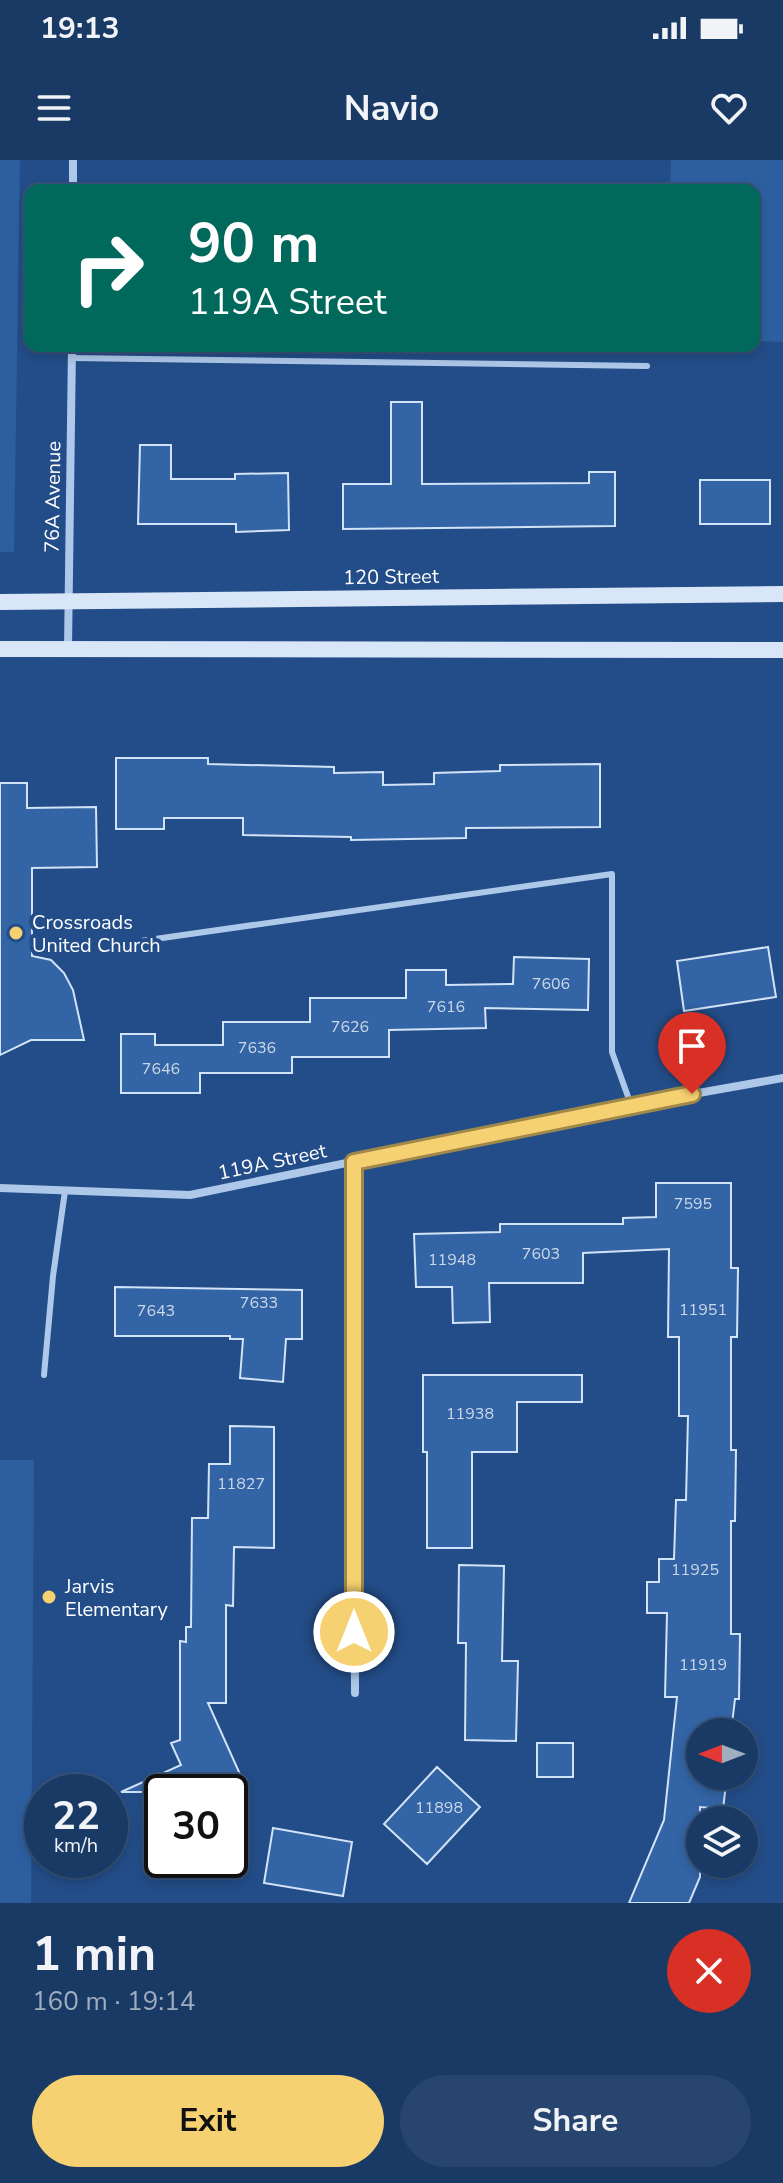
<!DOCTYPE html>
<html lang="en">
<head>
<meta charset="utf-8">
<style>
	:root { --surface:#1a3a66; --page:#27456f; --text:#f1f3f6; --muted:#9fadbf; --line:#38547a; --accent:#f5d171 }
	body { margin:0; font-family:"Nunito Sans",sans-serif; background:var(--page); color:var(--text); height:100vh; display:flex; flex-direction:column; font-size:30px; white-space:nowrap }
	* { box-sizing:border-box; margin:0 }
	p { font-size:26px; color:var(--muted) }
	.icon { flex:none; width:44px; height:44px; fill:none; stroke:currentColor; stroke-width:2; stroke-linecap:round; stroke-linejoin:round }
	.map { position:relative; height:1743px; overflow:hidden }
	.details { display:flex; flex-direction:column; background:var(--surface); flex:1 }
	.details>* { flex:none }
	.guide { position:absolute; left:24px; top:24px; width:736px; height:168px; border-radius:16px; box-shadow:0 4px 12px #0003,0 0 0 2px var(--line); background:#00695c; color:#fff; overflow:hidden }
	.needle { width:52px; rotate:270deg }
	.buttons { position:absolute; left:686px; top:1558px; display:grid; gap:16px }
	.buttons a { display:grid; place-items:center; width:72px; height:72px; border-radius:50%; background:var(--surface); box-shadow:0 4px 12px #0003,0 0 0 2px var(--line); font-size:40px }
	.speed { position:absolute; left:24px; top:1614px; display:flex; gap:16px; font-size:40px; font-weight:700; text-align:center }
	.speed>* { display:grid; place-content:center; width:104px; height:104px; border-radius:50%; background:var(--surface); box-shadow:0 4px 12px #0003,0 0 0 2px var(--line); line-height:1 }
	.speed small { font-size:20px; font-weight:400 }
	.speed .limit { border:4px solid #111; border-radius:12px; background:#fff; color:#111 }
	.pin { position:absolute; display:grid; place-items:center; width:68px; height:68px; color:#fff; margin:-82px -34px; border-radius:50% 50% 50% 0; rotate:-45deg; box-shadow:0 0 8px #0007 }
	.pin .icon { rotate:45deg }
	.me { position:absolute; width:88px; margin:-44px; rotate:0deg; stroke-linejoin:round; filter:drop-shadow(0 0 6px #0008) }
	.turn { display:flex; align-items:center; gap:28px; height:168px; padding:0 32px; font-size:36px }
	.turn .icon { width:104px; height:104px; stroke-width:2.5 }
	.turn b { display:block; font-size:56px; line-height:68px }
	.round { display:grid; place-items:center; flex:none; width:84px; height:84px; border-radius:42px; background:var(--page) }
	.summary { display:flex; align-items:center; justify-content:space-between; height:136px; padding:0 32px }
	h1 { font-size:48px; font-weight:700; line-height:60px }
	.cta { display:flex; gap:16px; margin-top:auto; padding:16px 32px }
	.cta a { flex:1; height:92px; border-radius:48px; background:var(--accent); color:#111; font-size:32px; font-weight:700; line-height:92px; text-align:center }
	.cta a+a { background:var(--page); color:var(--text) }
	.status { display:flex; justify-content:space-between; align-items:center; height:56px; padding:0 40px; background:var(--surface); direction:ltr }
	.status svg { height:22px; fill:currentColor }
	header { display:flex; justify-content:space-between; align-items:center; height:104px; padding:0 32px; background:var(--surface); font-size:36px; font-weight:700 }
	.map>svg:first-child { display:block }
	.green { fill:#2d5fa0 }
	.building { fill:#3364a5; stroke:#d2e3f7; stroke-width:2 }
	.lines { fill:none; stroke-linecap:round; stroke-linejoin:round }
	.service { stroke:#aec8ea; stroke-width:6 }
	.minor { stroke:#aec8ea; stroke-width:8 }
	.secondary { stroke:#d9e6f8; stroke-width:16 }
	.route-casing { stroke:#9f8849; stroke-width:20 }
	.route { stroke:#f5d171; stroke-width:14 }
	.poi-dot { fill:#f5d171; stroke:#234d88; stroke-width:3 }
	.labels { text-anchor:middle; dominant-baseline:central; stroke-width:8; stroke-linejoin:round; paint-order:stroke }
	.number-label { font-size:16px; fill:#ccd8e8 }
	.street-label { font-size:20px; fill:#fff; stroke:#234d88 }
	.poi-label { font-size:20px; fill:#fff; stroke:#234d88; text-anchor:start }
</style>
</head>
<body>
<div class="status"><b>19:13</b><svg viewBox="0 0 49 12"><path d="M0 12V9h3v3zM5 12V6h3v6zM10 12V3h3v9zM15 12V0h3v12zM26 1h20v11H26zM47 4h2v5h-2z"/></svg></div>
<header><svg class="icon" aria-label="menu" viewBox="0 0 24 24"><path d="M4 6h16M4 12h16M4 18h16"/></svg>Navio<svg class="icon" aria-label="heart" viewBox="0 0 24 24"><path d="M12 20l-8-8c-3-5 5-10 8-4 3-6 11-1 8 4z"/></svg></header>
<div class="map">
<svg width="783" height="1743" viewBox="0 0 783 1743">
	<rect width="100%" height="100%" fill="#234d88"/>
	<path class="green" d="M 0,0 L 20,0 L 14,392 L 0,392 Z
		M 671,0 L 783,0 L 783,182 L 754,181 L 754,30 L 670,30 Z
		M 0,1300 L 34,1300 L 31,1743 L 0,1743 Z"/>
	<path class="building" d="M 391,242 L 422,242 L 422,324 L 589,323 L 589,312 L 615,312 L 615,366 L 343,369 L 343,324 L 391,324 Z
		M 140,285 L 171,285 L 171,319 L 235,319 L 235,314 L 288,313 L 289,370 L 236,372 L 236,364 L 138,364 Z
		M 700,320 L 770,320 L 770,364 L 700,364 Z
		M 116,598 L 208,598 L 208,604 L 334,607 L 334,613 L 383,612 L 383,625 L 434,624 L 434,613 L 500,611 L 500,605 L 600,604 L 600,667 L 466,668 L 466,678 L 351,680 L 351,677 L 243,675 L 243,658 L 164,658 L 164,669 L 116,669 Z
		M 0,623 L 27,623 L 27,648 L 96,647 L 97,707 L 32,708 L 32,796 L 51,800 L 64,813 L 73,830 L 84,880 L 31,880 L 0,895 Z
		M 768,787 L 776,837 L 684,851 L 677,801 Z
		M 514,797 L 589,799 L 588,850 L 485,848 L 486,868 L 389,870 L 389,897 L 292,897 L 292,913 L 200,913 L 200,933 L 121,933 L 121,874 L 155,874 L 155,885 L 223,885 L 223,862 L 310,862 L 310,838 L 406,838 L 406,810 L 446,810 L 446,825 L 513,824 Z
		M 656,1023 L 731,1023 L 731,1108 L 738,1108 L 737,1177 L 731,1177 L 731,1290 L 736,1290 L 735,1361 L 731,1361 L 731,1474 L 740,1474 L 739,1539 L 735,1539 L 731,1572 L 700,1572 L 700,1616 L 727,1616 L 723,1649 L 700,1647 L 700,1717 L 689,1743 L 629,1743 L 664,1660 L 677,1537 L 665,1537 L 667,1453 L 647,1453 L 647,1422 L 659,1422 L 659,1399 L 674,1399 L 676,1340 L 686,1340 L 688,1256 L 679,1256 L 679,1177 L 668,1177 L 669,1089 L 583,1093 L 583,1123 L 489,1123 L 490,1162 L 453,1163 L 452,1127 L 416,1127 L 414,1074 L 500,1072 L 500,1064 L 623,1064 L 623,1058 L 656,1057 Z
		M 115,1127 L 302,1130 L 302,1179 L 286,1179 L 283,1222 L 240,1218 L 243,1179 L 230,1179 L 230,1176 L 115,1176 Z
		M 423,1215 L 582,1215 L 582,1242 L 517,1242 L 517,1292 L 472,1292 L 472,1388 L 427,1388 L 427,1292 L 423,1292 Z
		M 230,1266 L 274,1267 L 274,1388 L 234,1387 L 233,1446 L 226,1445 L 226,1543 L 208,1543 L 248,1632 L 121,1632 L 181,1605 L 171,1583 L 180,1580 L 180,1481 L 186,1482 L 186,1467 L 191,1467 L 192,1358 L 208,1358 L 209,1304 L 230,1304 Z
		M 459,1405 L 504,1406 L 502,1501 L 518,1501 L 516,1581 L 465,1580 L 466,1483 L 458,1483 Z
		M 537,1583 L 573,1583 L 573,1617 L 537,1617 Z
		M 437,1607 L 480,1647 L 427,1704 L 384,1664 Z
		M 273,1668 L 352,1682 L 343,1736 L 264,1723 Z"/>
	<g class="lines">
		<path class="service" d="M 71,198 L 647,206
			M 113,785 L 612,714 L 612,892 L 631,945
			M 44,1215 L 53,1116 L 65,1031"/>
		<path class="minor" d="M 73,30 L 73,0
			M 68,489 L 72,186
			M 354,1002 L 355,1533
			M 0,1028 L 190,1035 L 631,945 L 783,918"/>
		<path class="secondary" d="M 0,442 L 783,434
			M 0,489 L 783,490"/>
	</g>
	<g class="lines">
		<defs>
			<path id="route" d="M 354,1472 L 354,1002 L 692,934"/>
		</defs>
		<use href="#route" class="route-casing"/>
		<use href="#route" class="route"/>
	</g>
	<g class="poi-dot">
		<circle cx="16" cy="773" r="8"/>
		<circle cx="49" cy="1437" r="8"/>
	</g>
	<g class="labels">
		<g class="number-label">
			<text x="551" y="824">7606</text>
			<text x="446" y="847">7616</text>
			<text x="350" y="867">7626</text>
			<text x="257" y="888">7636</text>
			<text x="161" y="909">7646</text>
			<text x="693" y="1044">7595</text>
			<text x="541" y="1094">7603</text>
			<text x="452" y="1100">11948</text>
			<text x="259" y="1143">7633</text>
			<text x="703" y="1150">11951</text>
			<text x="156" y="1151">7643</text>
			<text x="470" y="1254">11938</text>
			<text x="241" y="1324">11827</text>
			<text x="695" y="1410">11925</text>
			<text x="703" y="1505">11919</text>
			<text x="439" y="1648">11898</text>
		</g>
		<g class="street-label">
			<text transform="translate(53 337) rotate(-89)">76A Avenue</text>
			<text transform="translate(391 417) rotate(-1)">120 Street</text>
			<text transform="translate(272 1002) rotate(-12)">119A Street</text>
		</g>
		<g class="poi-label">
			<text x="32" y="762">Crossroads<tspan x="32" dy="23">United Church</tspan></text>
			<text x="65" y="1426">Jarvis<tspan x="65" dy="23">Elementary</tspan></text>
		</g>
	</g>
</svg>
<div class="buttons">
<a><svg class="needle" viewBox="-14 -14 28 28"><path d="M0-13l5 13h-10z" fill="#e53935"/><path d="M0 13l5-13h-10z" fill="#9fadbf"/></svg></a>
<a><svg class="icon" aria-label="layers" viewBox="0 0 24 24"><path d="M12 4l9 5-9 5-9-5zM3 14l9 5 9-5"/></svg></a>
</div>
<div class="speed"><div>22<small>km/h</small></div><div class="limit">30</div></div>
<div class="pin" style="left:692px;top:934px;background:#d93025"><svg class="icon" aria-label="arrive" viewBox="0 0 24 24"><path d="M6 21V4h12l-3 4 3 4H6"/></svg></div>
<svg class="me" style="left:354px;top:1472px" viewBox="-20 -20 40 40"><circle r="17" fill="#f5d171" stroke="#fff" stroke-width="3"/><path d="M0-11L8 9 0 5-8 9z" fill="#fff"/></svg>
<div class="guide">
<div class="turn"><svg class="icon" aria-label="right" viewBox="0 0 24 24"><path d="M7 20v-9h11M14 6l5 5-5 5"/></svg><div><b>90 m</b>119A Street</div></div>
</div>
</div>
<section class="details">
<div class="summary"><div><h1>1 min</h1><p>160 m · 19:14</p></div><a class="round" style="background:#d93025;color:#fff"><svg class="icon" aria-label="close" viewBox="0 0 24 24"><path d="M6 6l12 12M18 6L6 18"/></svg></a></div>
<div class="cta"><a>Exit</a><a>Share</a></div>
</section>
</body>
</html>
